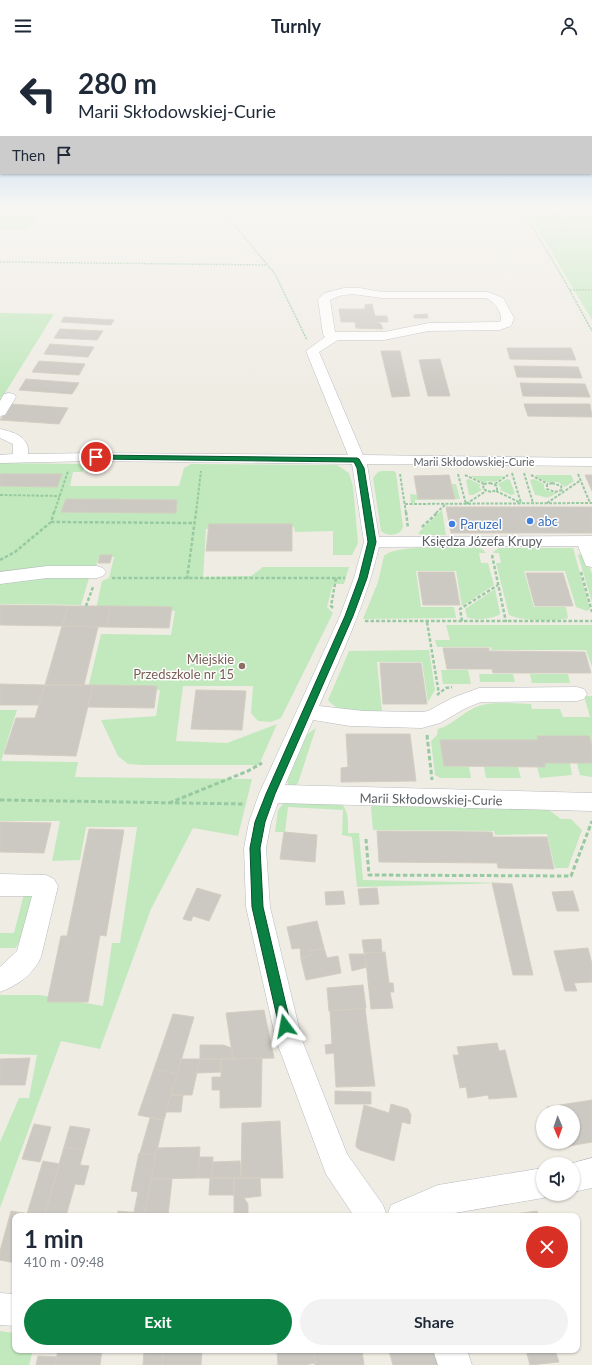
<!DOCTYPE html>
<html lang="en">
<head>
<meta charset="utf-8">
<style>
	:root { --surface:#fff; --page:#f2f2f3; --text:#1f2937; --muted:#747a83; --accent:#0b8043 }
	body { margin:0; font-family:Lato,sans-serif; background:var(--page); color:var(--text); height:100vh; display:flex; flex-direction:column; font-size:15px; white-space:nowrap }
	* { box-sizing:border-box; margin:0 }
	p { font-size:13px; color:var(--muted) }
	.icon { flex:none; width:22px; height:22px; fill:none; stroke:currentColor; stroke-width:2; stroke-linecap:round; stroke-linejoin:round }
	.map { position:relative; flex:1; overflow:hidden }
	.details { position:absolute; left:12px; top:1161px; width:568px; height:140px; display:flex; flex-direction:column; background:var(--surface); border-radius:8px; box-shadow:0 1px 3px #0004 }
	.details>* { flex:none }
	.top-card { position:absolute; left:0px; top:0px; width:592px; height:122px; box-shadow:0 1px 3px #0004; background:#fff; color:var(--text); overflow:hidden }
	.needle { width:26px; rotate:178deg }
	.buttons { position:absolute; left:536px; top:1053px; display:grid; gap:8px }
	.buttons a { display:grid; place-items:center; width:44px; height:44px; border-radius:50%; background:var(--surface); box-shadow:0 1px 3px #0004; font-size:20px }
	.pin { position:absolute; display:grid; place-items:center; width:34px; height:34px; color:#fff; margin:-17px; border:2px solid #fff; border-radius:50%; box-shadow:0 1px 4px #0007 }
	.me { position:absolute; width:44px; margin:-22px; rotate:347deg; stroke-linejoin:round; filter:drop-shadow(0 0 3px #0008) }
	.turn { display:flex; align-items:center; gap:14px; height:84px; padding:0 12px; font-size:18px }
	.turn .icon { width:52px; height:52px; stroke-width:2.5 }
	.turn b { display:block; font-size:28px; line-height:34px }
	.then { display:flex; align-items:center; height:38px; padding:0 12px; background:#0003; gap:8px; font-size:15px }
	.round { display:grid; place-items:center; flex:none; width:42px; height:42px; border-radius:21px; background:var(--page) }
	.summary { display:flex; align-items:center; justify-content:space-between; height:68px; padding:0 12px }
	h1 { font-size:24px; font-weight:700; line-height:30px }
	.button { display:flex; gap:8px; margin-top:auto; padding:8px 12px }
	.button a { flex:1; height:46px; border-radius:24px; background:var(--accent); color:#fff; font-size:16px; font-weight:700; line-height:46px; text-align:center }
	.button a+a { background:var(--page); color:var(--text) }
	header { display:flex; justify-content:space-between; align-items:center; height:52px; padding:0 12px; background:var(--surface); font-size:18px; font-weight:700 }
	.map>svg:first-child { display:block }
	.green { fill:#c2e8be }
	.building { fill:#ccc9c3; stroke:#d4cdc1 }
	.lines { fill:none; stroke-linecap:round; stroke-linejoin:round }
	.minor-casing { stroke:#b6babf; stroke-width:1 }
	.path-far4 { stroke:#97caa1; stroke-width:1.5; stroke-dasharray:2 1; stroke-linecap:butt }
	.path-far3 { stroke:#97caa1; stroke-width:2; stroke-dasharray:3 1.5; stroke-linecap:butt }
	.path-far2 { stroke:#97caa1; stroke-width:2.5; stroke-dasharray:3.5 2; stroke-linecap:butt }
	.path-far1 { stroke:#97caa1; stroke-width:3; stroke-dasharray:4.5 2.5; stroke-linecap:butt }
	.path { stroke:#97caa1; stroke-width:3.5; stroke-dasharray:6 3; stroke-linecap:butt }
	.minor { fill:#fff; fill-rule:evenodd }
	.route { fill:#0b8043; stroke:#07532c }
	.shop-dot { fill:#3f7fe0; stroke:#fff; stroke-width:1.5 }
	.education-dot { fill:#8d6e63; stroke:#fff; stroke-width:1.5 }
	.labels { text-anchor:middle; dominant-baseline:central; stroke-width:3; stroke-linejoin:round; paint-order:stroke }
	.far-street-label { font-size:11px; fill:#5c6165; stroke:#fff }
	.shop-label { font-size:13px; fill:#366cbe; stroke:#fff; text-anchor:start }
	.street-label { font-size:13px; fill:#5c6165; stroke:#fff }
	.education-label { font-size:13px; fill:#785e54; stroke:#fff; text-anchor:end }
</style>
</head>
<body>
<header><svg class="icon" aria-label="menu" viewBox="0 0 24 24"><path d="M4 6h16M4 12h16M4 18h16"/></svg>Turnly<svg class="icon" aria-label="person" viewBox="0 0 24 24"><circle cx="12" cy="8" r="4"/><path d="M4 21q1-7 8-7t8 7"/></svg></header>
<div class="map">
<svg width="592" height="1313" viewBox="0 0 592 1313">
	<rect width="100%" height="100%" fill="#efece4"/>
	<path class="green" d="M 0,156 L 40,156 L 29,178 L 0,177 Z
		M 525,156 L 592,156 L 592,268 Z
		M 0,261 L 54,262 L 0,349 Z
		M 0,411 L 80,412 L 84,414 L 85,416 L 82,420 L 73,420 L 70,434 L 179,434 L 184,416 L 191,412 L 337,413 L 349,421 L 353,434 L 358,491 L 352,503 L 333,503 L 333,479 L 295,480 L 294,475 L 206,477 L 203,525 L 251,524 L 263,515 L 349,515 L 344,532 L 333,532 L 327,555 L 333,561 L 281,666 L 271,670 L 258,669 L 251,661 L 253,634 L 183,634 L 176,689 L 227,691 L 277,672 L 259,713 L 141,713 L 128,712 L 118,704 L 101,668 L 156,664 L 160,638 L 88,636 L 101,582 L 171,583 L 175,559 L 96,557 L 102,529 L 109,526 L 114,505 L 99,505 L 96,514 L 0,524 Z
		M 381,419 L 394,419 L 396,421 L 403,475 L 401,479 C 395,484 387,484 381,479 L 373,426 L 378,420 Z
		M 536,423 L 571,423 L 574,429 L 565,435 L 558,430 L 547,430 L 536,425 Z
		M 472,424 L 502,424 L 503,425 L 495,430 L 488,429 L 483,431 L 472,425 Z
		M 469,427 L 481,433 L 479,435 L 482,438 L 473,443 L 469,443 L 466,428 Z
		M 507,427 L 510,428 L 515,442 L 511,443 L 500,438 L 501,436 L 498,432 Z
		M 534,427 L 544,432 L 544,436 L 547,439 L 556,441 C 545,449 546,444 535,443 L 530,428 Z
		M 452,432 L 456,432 L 460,447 L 415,448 L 415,451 L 411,451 L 410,442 L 455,447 Z
		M 442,458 L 446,483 L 422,483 L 418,481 Z
		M 478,496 L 482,497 L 486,501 L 479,501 L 481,511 L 488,511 L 494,533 L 462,554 L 456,519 L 416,519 L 421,555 L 454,555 L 456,566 L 363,567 L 378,530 L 384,504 C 396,492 458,496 478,496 Z
		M 499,496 L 573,496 L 590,557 L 587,559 L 576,555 L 565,519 L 524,519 L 534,555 L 566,555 L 568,566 C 556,570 521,569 509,563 L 496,511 L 501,511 L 499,501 L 494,501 L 493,500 Z
		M 585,501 L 592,522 L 592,550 L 578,503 Z
		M 53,523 L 89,526 L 81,553 L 0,552 L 0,529 Z
		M 495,537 L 500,561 L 499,563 C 490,567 476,569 467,565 L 465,557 Z
		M 446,573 L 592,573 L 592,615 L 586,598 L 492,598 L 490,595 L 437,595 L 435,588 L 450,588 Z
		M 429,598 L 435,638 L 428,650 L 422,610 L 377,610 L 382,659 C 365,659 339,663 328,648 L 349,599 Z
		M 441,618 L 468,618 L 471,632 L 443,632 Z
		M 479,622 L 513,622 L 515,630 L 480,630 Z
		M 530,622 L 568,622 L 570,631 L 532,631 Z
		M 584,644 L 592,644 L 592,694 L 589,684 L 537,684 L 538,688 L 440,688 L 444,714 L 469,715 L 471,726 L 440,726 L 435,723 L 431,689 L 437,683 L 438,677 C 452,673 461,662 474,656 C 490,648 513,652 531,652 L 532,657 L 560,657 L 563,665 L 590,665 Z
		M 0,658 L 17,658 L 1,709 L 78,710 L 75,725 L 252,727 L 238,784 L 193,776 L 151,857 L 100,997 L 61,989 L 0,1156 L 0,1090 L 19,1046 L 29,1046 L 37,1003 L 0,1002 L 0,943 L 40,943 L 103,954 L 112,891 L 120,891 L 137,775 L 86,775 L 80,808 L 52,809 L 60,769 L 0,769 Z
		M 316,676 L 298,731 L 295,734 L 289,735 L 287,728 L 305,684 Z
		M 545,711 L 570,711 L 572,723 L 540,726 L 537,715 L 545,715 Z
		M 577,711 L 592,711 L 592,725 L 580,723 Z
		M 484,715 L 518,715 L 521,726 L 486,726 Z
		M 286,749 L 342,752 C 349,760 348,771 348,781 L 359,781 L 363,828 L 505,831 L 357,835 L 352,785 L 342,783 L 343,758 L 288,755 L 285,780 L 275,780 L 278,758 Z
		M 376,752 L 545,755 L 561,767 L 571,767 L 582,778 L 568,816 L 555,816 L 547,782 L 495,783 L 494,779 L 373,778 L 371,755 Z
		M 25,838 L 32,841 L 38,850 L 16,896 L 0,896 L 0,881 L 14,881 Z
		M 0,1279 L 15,1281 L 15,1298 L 33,1298 L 29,1313 L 0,1313 Z"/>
	<path class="building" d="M 372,252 L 375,264 L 387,264 L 388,270 L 376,270 L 381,272 L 383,277 L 356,276 L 355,270 L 341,270 L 339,257 L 365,257 L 365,253 Z
		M 427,262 L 428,266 L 414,266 L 414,263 Z
		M 64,265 L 114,268 L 111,273 L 61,270 Z
		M 60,277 L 103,279 L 97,288 L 54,286 Z
		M 50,292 L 94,295 L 88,305 L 44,302 Z
		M 507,296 L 571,296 L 576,308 L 510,307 Z
		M 381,299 L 400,299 L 410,344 L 392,345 Z
		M 440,307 L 450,344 L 428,344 L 419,308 Z
		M 39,309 L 85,312 L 79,323 L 32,320 Z
		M 514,314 L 578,315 L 582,326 L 517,325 Z
		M 26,327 L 79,331 L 72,342 L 19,338 Z
		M 520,331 L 585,332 L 590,345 L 523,344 Z
		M 11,352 L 68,356 L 59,372 L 0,368 Z
		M 524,352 L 590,352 L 592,365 L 528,364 Z
		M 0,422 L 62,422 L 57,435 L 0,434 Z
		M 449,423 L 455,447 L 418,447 L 414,424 Z
		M 585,423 L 592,423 L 592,439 Z
		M 66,447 L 177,448 L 176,461 L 61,460 Z
		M 446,455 L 592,455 L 592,481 L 451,481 Z
		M 209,472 L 292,472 L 292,499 L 206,499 Z
		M 100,503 L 112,503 L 110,511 L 98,511 Z
		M 418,520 L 454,520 L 460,553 L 423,553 Z
		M 526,521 L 563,521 L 573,554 L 535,554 Z
		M 0,553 L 68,554 L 62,574 L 0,573 Z
		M 68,554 L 111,554 L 106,575 L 62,574 Z
		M 111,554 L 172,555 L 169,576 L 106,575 Z
		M 62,574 L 98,575 L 84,633 L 45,633 Z
		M 443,596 L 489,596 L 489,599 L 585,600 L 591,621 L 493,621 L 492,617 L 447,617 Z
		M 380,611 L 421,611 L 427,652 L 383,652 Z
		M 0,632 L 45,633 L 39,653 L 0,653 Z
		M 45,633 L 93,633 L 76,704 L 4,702 L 16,666 L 35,666 Z
		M 93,633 L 157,634 L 154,656 L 88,655 Z
		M 196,638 L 246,639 L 242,678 L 191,677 Z
		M 346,682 L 410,682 L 416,729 L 341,730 L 341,716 L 348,715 Z
		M 537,684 L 589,684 L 592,694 L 592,711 L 545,711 L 545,715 L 444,714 L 440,688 L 538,688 Z
		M 0,770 L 51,771 L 44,801 L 0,800 Z
		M 89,777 L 124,778 L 106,884 L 100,883 L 88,950 L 47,950 L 61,884 L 67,884 Z
		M 377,779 L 492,780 L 493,785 L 547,785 L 554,817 L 498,816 L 497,811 L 379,810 Z
		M 284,780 L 317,783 L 315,810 L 280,807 Z
		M 492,831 L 512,832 L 533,923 L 513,923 Z
		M 197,836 L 221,843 L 209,869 L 193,864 L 191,869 L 183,867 Z
		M 377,836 L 379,852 L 360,853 L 358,837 Z
		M 343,839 L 345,852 L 326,853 L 325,840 Z
		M 573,839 L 579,859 L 557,859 L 552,840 Z
		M 317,869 L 324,896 L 309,899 L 310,903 L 301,907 L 300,896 L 292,897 L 287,875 Z
		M 381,887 L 382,900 L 364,901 L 362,888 Z
		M 324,896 L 327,906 L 338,904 L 341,921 L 306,928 L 301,907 L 310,903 L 309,899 Z
		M 588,896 L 592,912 L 592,930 L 574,931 L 577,939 L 565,939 L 554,899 Z
		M 385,900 L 389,931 L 393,931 L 394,940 L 390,940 L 393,956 L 371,957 L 365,901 Z
		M 349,902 L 365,902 L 367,915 L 352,919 Z
		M 363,933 L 366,956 L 329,959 L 327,936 Z
		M 365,956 L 375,1034 L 336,1035 L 334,1001 L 326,1002 L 325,993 L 332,992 L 330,959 Z
		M 264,958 L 274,1006 L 233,1007 L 226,961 Z
		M 173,962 L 194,965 L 177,1022 L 154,1017 Z
		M 497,991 L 499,999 L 505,998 L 517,1045 L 489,1047 L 488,1043 L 468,1046 L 466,1035 L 460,1036 L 453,1003 L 459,1003 L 457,995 Z
		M 200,993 L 223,993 L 232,996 L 233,1007 L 200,1007 Z
		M 30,1006 L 25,1033 L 0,1033 L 0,1007 Z
		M 262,1006 L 261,1055 L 220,1056 L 220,1038 L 212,1038 L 212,1025 L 221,1025 L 221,1007 Z
		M 181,1007 L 200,1007 L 192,1043 L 171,1043 Z
		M 200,1007 L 221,1007 L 221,1020 L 197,1021 Z
		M 154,1017 L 177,1022 L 164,1068 L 138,1063 Z
		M 335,1039 L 371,1040 L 371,1052 L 335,1052 Z
		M 171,1043 L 183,1043 L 181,1060 L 166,1060 Z
		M 592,1048 L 592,1090 L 558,1096 L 556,1090 L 573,1090 L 573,1060 L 548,1060 L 547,1055 Z
		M 391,1052 L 408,1057 L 411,1063 L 410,1072 L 402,1070 L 394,1109 L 360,1098 L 356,1095 L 356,1091 L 364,1053 L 389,1061 Z
		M 150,1066 L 164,1068 L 156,1103 L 140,1101 Z
		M 280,1069 L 283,1126 L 241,1126 L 242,1071 Z
		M 34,1072 L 51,1075 L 40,1110 L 22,1107 Z
		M 70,1074 L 90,1077 L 84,1098 L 64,1095 Z
		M 64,1095 L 84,1098 L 80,1113 L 89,1114 L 84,1133 L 75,1132 L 66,1164 L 44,1164 Z
		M 200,1095 L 198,1126 L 151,1127 L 157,1096 Z
		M 139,1101 L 156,1103 L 144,1164 L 128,1164 L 129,1160 L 134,1160 L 138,1140 L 131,1139 Z
		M 199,1105 L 213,1105 L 212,1126 L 198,1126 Z
		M 43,1109 L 60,1112 L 44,1164 L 27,1162 Z
		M 240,1109 L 241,1126 L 212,1126 L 213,1110 Z
		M 210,1126 L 234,1126 L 234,1143 L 209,1143 Z
		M 234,1126 L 260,1126 L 261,1144 L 244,1146 L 248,1152 L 248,1164 L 234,1164 Z
		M 151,1127 L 172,1127 L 168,1164 L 144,1164 Z
		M 11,1159 L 41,1164 L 15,1164 L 15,1211 L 0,1208 L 0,1199 Z
		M 118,1159 L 129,1160 L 128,1164 L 117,1164 Z
		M 537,1159 L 539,1164 L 500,1164 Z
		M 58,1298 L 102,1298 L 100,1313 L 55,1313 Z
		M 144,1298 L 163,1298 L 162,1313 L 143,1313 Z
		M 163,1298 L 202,1298 L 201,1313 L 162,1313 Z
		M 277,1298 L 313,1298 L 315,1311 L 305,1313 L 278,1313 Z
		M 313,1298 L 362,1298 L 364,1313 L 315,1313 Z
		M 392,1298 L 440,1298 L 444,1313 L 393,1313 L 389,1299 Z
		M 526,1298 L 555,1298 L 559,1310 L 530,1313 Z
		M 38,1304 L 57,1305 L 55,1313 L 36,1313 Z"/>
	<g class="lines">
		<defs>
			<path id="minor" d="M 344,236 L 360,236 L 382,240 L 488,240 L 503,246 L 514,266 L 511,274 L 499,278 L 429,279 L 384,288 L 338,288 L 319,300 L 363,403 L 592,406 L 592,414 L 367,412 L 379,485 L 592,484 L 592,515 L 586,514 L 578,494 L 379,495 C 366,551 342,602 319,654 L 364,659 L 422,660 L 428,659 L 452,646 L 479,636 L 577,635 L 584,637 L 587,642 L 584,647 L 577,649 L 481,650 L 466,656 L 440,671 L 422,676 L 350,674 L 313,668 L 285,733 L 592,741 L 592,759 L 278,751 L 271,770 L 266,796 L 270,855 L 302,988 L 347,1102 L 383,1153 L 387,1164 L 391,1153 L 438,1133 L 543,1116 L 543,1142 L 552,1142 L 543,1146 L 437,1164 L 354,1164 L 326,1122 L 276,988 L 246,855 L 244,796 L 249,770 L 259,742 L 340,564 L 354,526 L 364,490 L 352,412 L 96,409 L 0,411 L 0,403 L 13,402 L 13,392 L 0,386 L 0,377 C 14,380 30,385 28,402 L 96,401 L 348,403 L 306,299 L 325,285 L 323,282 L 318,247 L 325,241 ZM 352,242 L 382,246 L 486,246 C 494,250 502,259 501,269 L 498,270 L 429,271 L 384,280 L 335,280 L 330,248 L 339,244 Z
				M 9,341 L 14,342 L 16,345 L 5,363 L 0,364 L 0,349 L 4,342 Z
				M 47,514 L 97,514 L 103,516 L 106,520 L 103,524 L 97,526 L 47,526 L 0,532 L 0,520 Z
				M 0,822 L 46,823 L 54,827 L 58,834 L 41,905 C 33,923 18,933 0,940 L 0,915 L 17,899 L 32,844 L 0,844 Z
				M 592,1106 L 592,1136 L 573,1140 L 573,1112 L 569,1112 Z
				M 0,1241 L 15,1242 L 15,1274 L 0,1273 Z
				M 433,1298 L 467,1298 L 472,1313 L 438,1313 Z"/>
		</defs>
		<use href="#minor" class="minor-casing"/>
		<path class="path-far4" d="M 220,156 L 275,222 L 307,288
			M 521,156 L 563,226 L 592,279
			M 552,156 L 565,174
			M 0,210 L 267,213
			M 570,238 L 592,238"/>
		<path class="path-far3" d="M 512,421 L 521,451
			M 524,421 L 533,451
			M 400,422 L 406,461
			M 458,422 L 466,452 L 486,439
			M 578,422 L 590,451
			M 465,423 L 484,432
			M 531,423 L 548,432
			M 490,431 L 497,434 L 497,438 L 491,440 L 483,437 L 484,432 Z
			M 552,431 L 561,434 L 562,438 L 555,440 L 547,437 L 547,433 Z
			M 495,432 L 508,423
			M 496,439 L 521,451
			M 0,443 L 60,444
			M 547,451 L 581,428
			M 405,452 L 592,451
			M 54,461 L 68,419
			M 196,461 L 201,419
			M 436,461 L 446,452"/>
		<path class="path-far2" d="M 406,460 L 408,476
			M 51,470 L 193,471
			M 422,475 L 438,460
			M 492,503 L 506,570
			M 0,508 L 15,500 L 51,470 L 54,460
			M 581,520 L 592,560
			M 112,526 L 345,526
			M 187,527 L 196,460
			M 86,554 L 93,535
			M 333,556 L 331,554 L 336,526
			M 365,569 L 592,569
			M 462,569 L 460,557 L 498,533
			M 427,570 L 439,642
			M 437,643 L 446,636 L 452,635"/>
		<path class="path-far1" d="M 427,683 L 432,728
			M 0,748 L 245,752
			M 169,751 L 248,719 L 262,711
			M 366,787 L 369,823 L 571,824 L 592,769"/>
		<path class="path" d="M 549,1110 L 562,1108"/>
		<use href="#minor" class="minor"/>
	</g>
	<linearGradient id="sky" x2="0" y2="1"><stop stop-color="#8dc5f1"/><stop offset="0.46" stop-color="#f8f6f3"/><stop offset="1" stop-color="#f8f6f3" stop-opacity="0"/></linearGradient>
	<rect width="592" height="340" fill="url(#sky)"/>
	<path class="route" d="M 96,403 L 357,406 L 359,407 L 364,416 L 376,490 L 367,526 L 353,564 L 275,742 L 265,770 L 260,796 L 263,855 L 291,974 L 290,978 L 285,980 L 281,978 L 279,974 L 252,855 L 250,796 L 255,770 L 266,742 L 345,564 L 359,526 L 368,490 L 357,416 L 354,410 L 94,407 L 94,404 Z"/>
	<g class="shop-dot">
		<circle cx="530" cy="469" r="4"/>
		<circle cx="452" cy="472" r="4"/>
	</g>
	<circle class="education-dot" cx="242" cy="614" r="4"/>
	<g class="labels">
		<g class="far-street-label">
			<text x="474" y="409">Marii Skłodowskiej-Curie</text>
		</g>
		<g class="shop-label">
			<text x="538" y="469">abc</text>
			<text x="460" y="472">Paruzel</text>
		</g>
		<g class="street-label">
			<text x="482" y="489">Księdza Józefa Krupy</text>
			<text transform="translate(431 747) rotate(1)">Marii Skłodowskiej-Curie</text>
		</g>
		<g class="education-label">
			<text x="234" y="607">Miejskie<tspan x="234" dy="15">Przedszkole nr 15</tspan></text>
		</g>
	</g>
</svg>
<div class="buttons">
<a><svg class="needle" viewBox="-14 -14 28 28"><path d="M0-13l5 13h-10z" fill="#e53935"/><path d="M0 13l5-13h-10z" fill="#747a83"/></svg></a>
<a><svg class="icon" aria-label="sound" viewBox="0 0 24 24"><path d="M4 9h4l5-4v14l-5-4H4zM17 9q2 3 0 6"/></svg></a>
</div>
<div class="pin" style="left:96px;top:405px;background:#d93025"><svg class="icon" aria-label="arrive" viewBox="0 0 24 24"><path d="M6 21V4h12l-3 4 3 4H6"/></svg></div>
<svg class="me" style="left:285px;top:974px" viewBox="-20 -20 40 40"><path d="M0-17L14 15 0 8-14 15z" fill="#0b8043" stroke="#fff" stroke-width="4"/></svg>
<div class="top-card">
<div class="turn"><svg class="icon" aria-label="left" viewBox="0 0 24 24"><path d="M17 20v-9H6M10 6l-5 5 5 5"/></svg><div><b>280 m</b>Marii Skłodowskiej-Curie</div></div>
<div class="then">Then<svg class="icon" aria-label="arrive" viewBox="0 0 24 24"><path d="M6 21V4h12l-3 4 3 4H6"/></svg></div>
</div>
<section class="details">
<div class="summary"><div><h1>1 min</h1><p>410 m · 09:48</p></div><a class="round" style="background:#d93025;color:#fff"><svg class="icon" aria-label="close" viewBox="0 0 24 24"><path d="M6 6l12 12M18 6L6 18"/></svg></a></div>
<div class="button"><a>Exit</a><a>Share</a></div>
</section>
</div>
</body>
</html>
